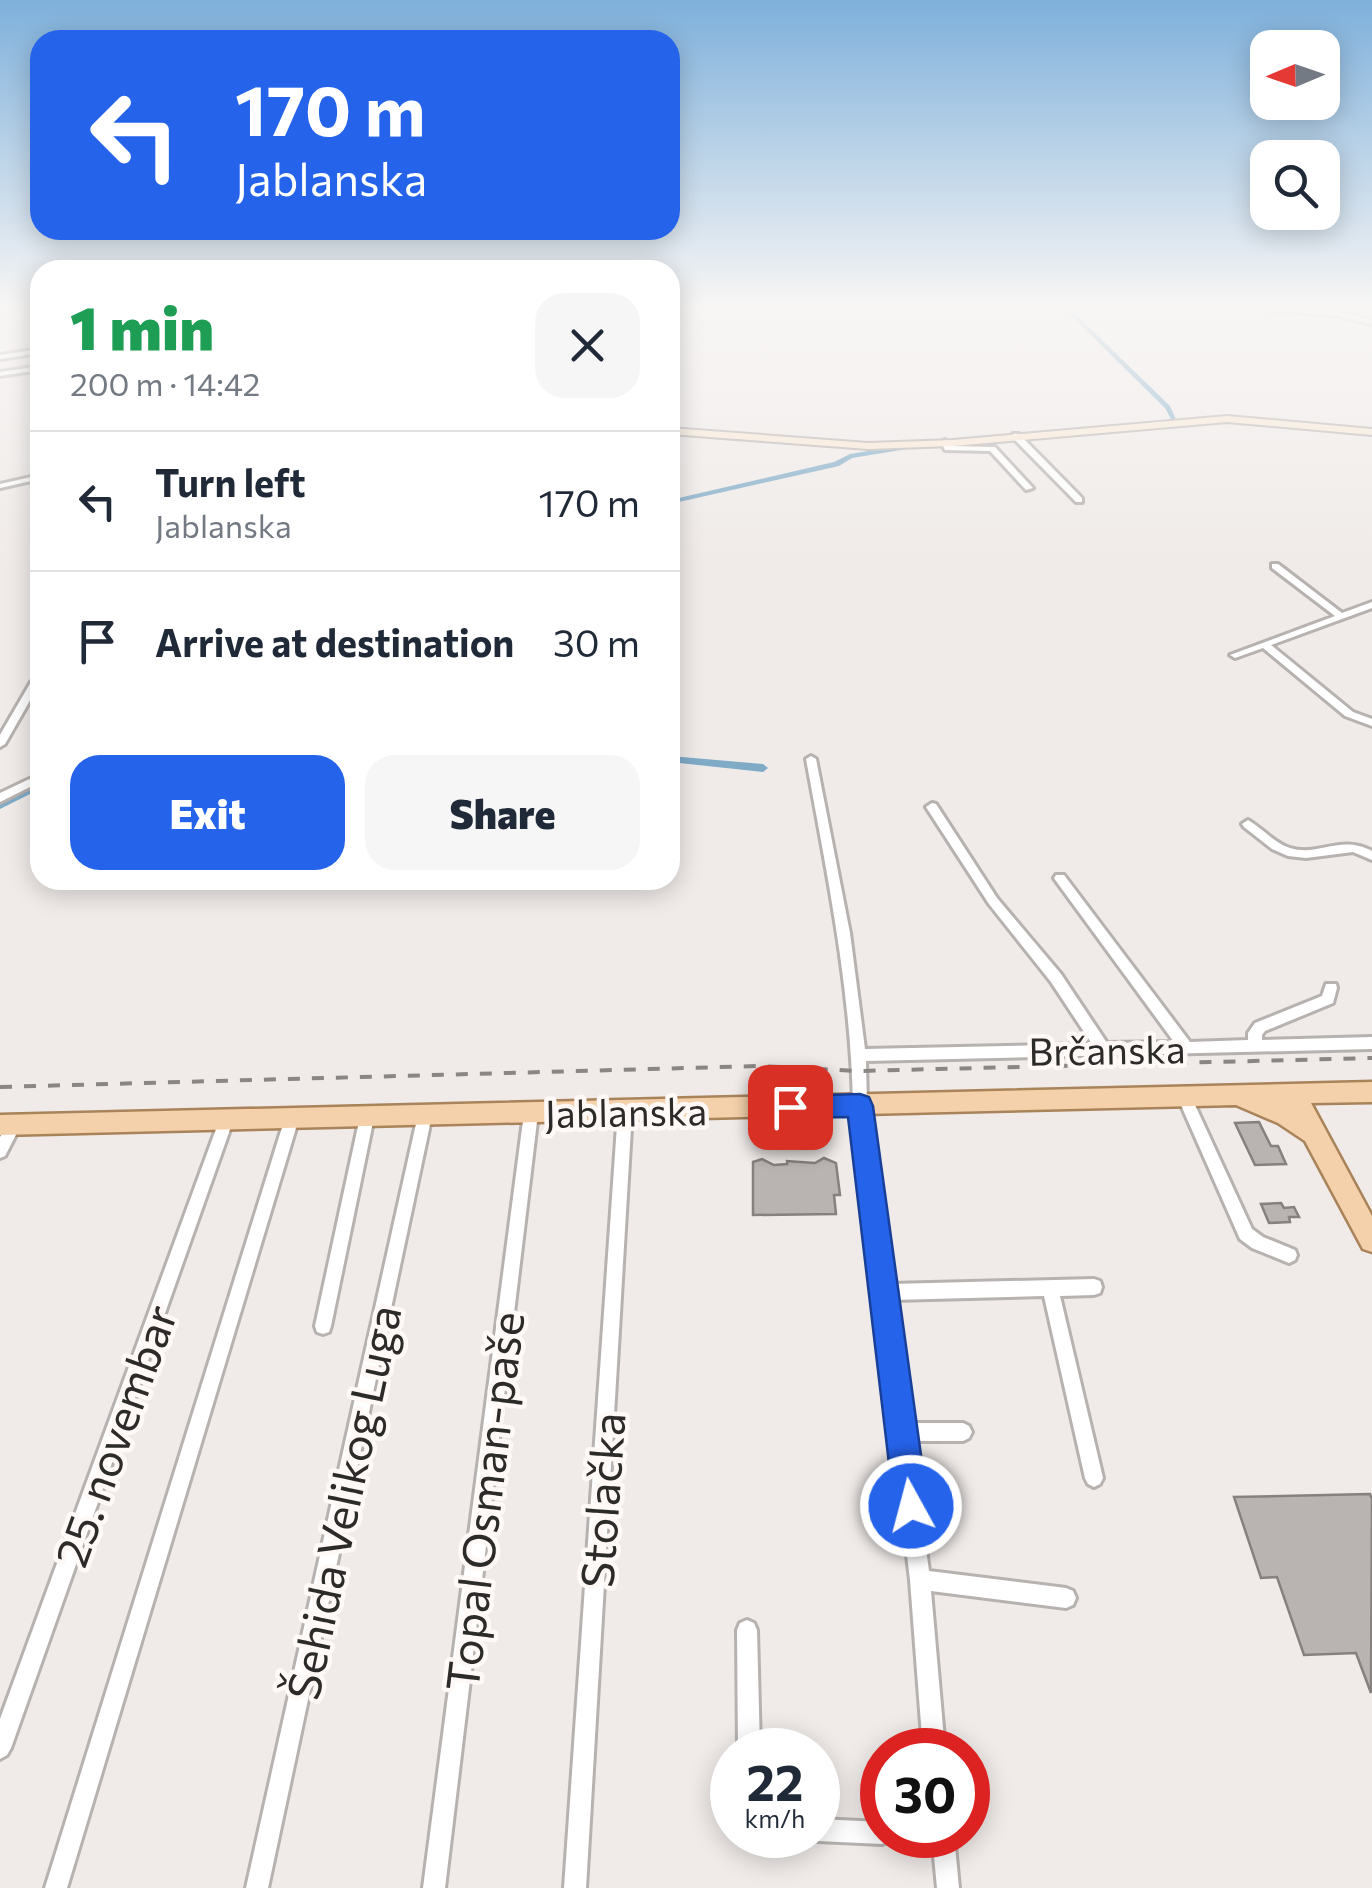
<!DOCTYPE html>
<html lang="en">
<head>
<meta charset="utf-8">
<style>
	:root { --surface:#fff; --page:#f6f6f7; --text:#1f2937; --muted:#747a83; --line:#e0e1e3; --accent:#2563eb }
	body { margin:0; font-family:Commissioner,sans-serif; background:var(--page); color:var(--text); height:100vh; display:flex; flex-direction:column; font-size:38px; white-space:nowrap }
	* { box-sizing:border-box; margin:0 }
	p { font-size:32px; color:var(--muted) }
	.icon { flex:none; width:55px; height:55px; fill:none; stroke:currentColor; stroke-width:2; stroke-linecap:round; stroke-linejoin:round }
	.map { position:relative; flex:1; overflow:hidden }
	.drawer { position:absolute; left:30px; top:260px; width:650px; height:630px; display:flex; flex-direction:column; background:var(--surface); border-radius:30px; box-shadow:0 5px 25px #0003 }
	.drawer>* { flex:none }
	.guide { position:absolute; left:30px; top:30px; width:650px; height:210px; border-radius:30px; box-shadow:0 5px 25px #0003; background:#2563eb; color:#fff; overflow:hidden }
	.needle { width:65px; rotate:268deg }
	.controls { position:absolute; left:1250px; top:30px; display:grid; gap:20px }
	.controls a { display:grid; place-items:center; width:90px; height:90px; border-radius:20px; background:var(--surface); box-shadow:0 5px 25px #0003; font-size:50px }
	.speed { position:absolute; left:710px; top:1728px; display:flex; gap:20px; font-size:50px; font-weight:700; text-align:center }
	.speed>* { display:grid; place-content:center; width:130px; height:130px; border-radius:50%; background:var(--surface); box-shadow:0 5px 25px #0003; line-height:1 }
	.speed small { font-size:25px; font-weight:400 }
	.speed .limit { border:15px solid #d22; background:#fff; color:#111 }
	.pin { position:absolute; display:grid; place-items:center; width:85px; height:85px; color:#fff; margin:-42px; border-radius:20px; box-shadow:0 5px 15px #0006 }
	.me { position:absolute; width:110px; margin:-55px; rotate:353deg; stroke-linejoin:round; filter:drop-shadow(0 0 8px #0008) }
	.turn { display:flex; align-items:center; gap:35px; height:210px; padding:0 40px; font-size:45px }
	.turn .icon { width:130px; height:130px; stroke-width:2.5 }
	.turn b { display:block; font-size:70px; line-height:85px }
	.round { display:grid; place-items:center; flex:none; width:105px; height:105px; border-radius:30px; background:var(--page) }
	.overview { display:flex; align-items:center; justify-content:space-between; height:170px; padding:0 40px }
	h1 { font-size:60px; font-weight:800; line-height:75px; color:#1e9e55 }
	.cta { display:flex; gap:20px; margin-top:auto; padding:20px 40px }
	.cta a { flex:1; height:115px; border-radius:30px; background:var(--accent); color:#fff; font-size:40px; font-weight:800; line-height:115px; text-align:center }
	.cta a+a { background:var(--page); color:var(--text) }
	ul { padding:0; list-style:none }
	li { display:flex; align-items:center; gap:30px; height:140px; padding:0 40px; border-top:2px solid var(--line) }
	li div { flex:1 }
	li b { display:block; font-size:38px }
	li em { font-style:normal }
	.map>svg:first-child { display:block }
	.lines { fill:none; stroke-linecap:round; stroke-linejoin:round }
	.canal { fill:#7fabc7; fill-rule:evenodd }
	.building { fill:#b9b3b1; stroke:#86817f; stroke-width:2.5 }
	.street-casing { stroke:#b7b2b0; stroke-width:6 }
	.secondary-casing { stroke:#b7b2b0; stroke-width:4 }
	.primary-casing { stroke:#a98359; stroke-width:5 }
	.street { fill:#fff; fill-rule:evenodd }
	.secondary { fill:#f9e8d5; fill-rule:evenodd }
	.primary { fill:#f4d1ab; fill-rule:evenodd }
	.rail { stroke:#898684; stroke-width:4; stroke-dasharray:12 12; stroke-linecap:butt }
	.route { fill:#2563eb; stroke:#184099; stroke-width:2.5 }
	.labels { text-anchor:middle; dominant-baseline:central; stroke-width:9; stroke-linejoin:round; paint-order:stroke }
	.street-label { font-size:38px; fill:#2d2b2a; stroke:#fef8f6 }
	.near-street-label { font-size:45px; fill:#2d2b2a; stroke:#fef8f6 }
</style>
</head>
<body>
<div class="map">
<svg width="1372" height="1888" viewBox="0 0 1372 1888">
	<rect width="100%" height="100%" fill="#f0ebe9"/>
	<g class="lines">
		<path class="canal" d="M 1059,304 L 1065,304 L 1170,406 L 1177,422 L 1157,424 L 1157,422 L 1171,419 L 1165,408 Z
			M 1074,428 L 1078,430 L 1076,431 L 930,445 L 926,443 L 930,441 Z
			M 910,444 L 914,446 L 913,448 L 852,458 L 839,466 L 670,504 L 670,500 L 834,462 L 850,454 Z
			M 670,756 L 763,764 L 768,768 L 763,772 L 670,762 Z
			M 40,781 L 40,789 L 0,809 L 0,800 Z"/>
	</g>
	<path class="building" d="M 1259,1122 L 1271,1146 L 1278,1146 L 1286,1164 L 1255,1165 L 1235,1123 Z
		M 824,1158 L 836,1163 L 840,1195 L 834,1195 L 836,1214 L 753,1215 L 753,1162 L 762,1159 L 774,1165 L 787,1164 L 787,1161 L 815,1163 Z
		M 1281,1203 L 1284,1208 L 1294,1207 L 1299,1217 L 1289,1217 L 1290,1222 L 1269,1223 L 1261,1204 Z
		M 1370,1494 L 1372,1499 L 1371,1693 L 1356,1653 L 1304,1655 L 1277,1577 L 1261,1578 L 1234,1497 Z"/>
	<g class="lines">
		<defs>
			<path id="street" d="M 1174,304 L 1333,311 L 1372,320 L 1372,324 L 1333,315 Z
				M 40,349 L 40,353 L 0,359 L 0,355 Z
				M 40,366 L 40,370 L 0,376 L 0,372 Z
				M 1013,434 L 1019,434 L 1082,498 L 1082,502 L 1076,502 L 1013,438 Z
				M 945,440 L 951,446 L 995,447 L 1033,488 L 1026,490 L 990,451 L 945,450 L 941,442 Z
				M 40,475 L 40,479 L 0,488 L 0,484 Z
				M 1272,564 L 1278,564 L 1342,613 L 1372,602 L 1372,608 L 1271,645 L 1353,712 L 1372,719 L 1372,726 L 1345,716 L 1263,648 L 1235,658 L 1230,655 L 1335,616 L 1272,568 Z
				M 36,679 L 39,680 L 40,683 L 5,744 L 0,747 L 0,735 L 31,682 Z
				M 811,756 L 816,759 L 850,933 L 865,1049 L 1092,1044 L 1051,982 L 989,904 L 926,807 L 932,803 L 936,804 L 997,898 L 1061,974 L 1107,1043 L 1174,1042 L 1056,881 L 1054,878 L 1056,875 L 1064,875 L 1190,1042 L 1248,1040 L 1248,1033 L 1255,1023 L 1322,996 L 1326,984 L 1336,984 L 1337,988 L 1333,1003 L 1265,1031 L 1262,1035 L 1262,1040 L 1372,1037 L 1372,1049 L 866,1061 L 867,1106 L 891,1284 L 1094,1279 L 1100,1281 L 1102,1287 L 1100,1293 L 1094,1295 L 1060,1296 L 1103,1478 L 1100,1484 L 1094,1487 L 1088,1484 L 1085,1478 L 1044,1296 L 893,1300 L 909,1423 L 963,1423 L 969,1426 L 972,1432 L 969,1438 L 963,1441 L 911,1441 L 929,1571 L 1066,1588 L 1073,1591 L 1076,1598 L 1073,1605 L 1066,1608 L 931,1591 L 945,1750 L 923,1750 L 910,1580 L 853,1106 C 851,989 827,874 806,759 Z
				M 40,774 L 40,782 L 0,802 L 0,793 Z
				M 1248,820 C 1262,828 1274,843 1290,848 C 1319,857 1340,834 1372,851 L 1372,860 L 1353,852 L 1306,858 L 1288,856 L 1272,849 L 1244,827 L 1242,824 Z
				M 1184,1090 L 1189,1092 L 1252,1229 L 1263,1237 L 1295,1250 L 1297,1255 L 1295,1260 L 1289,1263 L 1252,1248 L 1240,1239 L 1177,1096 L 1179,1092 Z
				M 625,1105 L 630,1107 L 632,1111 L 586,1888 L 564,1888 L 618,1111 L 620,1107 Z
				M 531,1107 L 536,1109 L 538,1113 L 445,1888 L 423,1888 L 524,1113 L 526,1109 Z
				M 425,1109 L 430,1110 L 432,1115 L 268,1888 L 246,1888 L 418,1115 L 420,1110 Z
				M 367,1111 L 372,1112 L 374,1117 L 331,1326 L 329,1332 L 323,1334 L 317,1332 L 315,1326 L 360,1117 L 362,1112 Z
				M 292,1112 L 297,1113 L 299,1118 L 67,1888 L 45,1888 L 285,1118 L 287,1113 Z
				M 226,1115 L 231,1116 L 233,1121 L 11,1748 L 7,1755 L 0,1759 L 0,1719 L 219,1121 L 221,1116 Z
				M 14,1119 L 19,1120 L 21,1125 L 5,1156 L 0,1158 L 0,1137 L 9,1120 Z
				M 747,1620 L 754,1623 L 757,1630 L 760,1750 L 738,1750 L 737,1630 L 740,1623 Z
				M 818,1819 L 882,1822 L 882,1835 L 892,1835 L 890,1841 L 882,1844 L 818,1841 L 810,1838 L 809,1835 L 818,1835 Z
				M 932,1835 L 954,1835 L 959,1888 L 937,1888 Z"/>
			<path id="secondary" d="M 1227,416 L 1372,429 L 1372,435 L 1227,422 L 953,446 L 868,449 L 670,434 L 670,428 L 868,443 L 953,440 Z"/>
			<path id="primary" d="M 1372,1082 L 1372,1102 L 1311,1103 L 1372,1216 L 1372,1252 L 1363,1249 L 1305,1141 L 1278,1123 L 1236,1105 L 0,1135 L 0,1115 Z"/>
		</defs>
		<use href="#street" class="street-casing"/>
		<use href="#secondary" class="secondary-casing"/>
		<use href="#primary" class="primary-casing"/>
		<use href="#street" class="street"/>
		<use href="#secondary" class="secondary"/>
		<use href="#primary" class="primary"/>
		<path class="rail" d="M 0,1087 L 759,1066 L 859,1071 L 1372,1058"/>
	</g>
	<linearGradient id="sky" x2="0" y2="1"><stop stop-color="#7eb0db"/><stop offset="0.54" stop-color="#f8f6f5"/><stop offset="1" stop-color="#f8f6f5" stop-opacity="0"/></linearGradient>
	<rect width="1372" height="568" fill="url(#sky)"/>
	<path class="route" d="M 860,1094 L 869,1097 L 873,1106 L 928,1506 L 923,1518 L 911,1523 L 899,1518 L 894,1506 L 848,1117 L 790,1118 L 781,1115 L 777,1107 L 781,1099 L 790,1096 Z"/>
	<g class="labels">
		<g class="street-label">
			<text transform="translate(1107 1049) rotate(-1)">Brčanska</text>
			<text transform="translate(626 1111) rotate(-1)">Jablanska</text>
		</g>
		<g class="near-street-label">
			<text transform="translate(114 1435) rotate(-70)">25. novembar</text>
			<text transform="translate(601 1500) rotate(-86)">Stolačka</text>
			<text transform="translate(483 1501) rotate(-83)">Topal Osman-paše</text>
			<text transform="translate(342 1502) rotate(-78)">Šehida Velikog Luga</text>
		</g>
	</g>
</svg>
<div class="controls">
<a><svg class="needle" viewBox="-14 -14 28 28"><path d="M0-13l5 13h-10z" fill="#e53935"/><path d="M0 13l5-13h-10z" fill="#747a83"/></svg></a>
<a><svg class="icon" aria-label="search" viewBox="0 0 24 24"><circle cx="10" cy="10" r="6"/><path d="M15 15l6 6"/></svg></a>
</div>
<div class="speed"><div>22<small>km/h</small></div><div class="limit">30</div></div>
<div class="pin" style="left:790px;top:1107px;background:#d93025"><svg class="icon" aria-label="arrive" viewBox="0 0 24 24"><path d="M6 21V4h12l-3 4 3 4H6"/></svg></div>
<svg class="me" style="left:911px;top:1506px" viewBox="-20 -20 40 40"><circle r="17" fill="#2563eb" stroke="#fff" stroke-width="3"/><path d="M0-11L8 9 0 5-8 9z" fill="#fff"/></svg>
<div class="guide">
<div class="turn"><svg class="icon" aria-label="left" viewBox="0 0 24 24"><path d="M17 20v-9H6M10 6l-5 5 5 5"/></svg><div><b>170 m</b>Jablanska</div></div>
</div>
<section class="drawer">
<div class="overview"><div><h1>1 min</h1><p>200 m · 14:42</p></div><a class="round"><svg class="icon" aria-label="close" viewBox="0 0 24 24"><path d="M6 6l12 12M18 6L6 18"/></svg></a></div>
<ul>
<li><svg class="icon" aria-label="left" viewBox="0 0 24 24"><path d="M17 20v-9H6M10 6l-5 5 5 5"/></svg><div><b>Turn left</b><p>Jablanska</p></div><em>170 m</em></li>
<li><svg class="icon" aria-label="arrive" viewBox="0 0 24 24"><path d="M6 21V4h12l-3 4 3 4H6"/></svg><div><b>Arrive at destination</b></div><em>30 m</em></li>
</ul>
<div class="cta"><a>Exit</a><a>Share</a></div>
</section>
</div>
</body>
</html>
